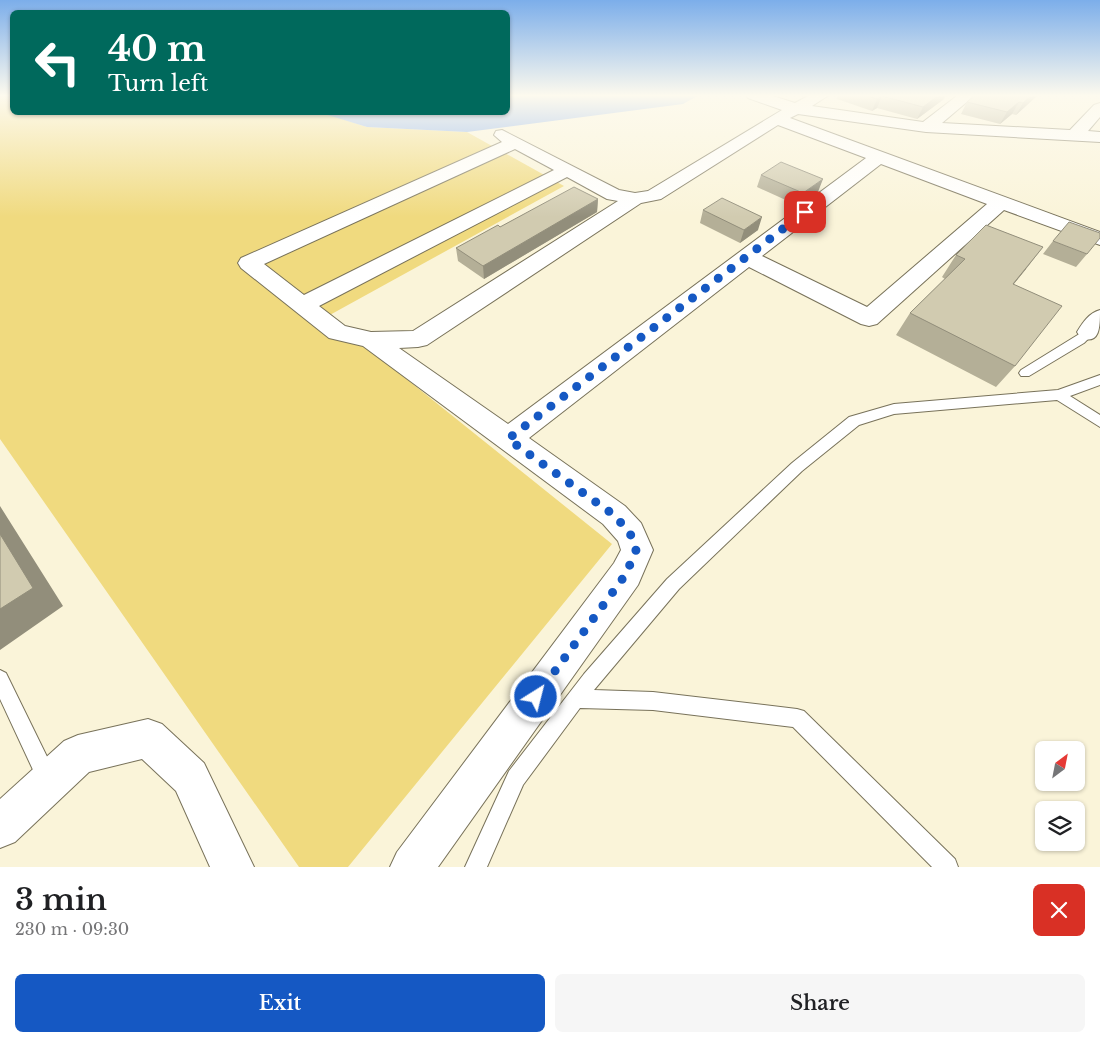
<!DOCTYPE html>
<html lang="en">
<head>
<meta charset="utf-8">
<style>
	:root { --surface:#fff; --page:#f6f6f6; --text:#202124; --muted:#757577; --accent:#1558c3 }
	body { margin:0; font-family:"Libre Baskerville",serif; background:var(--page); color:var(--text); height:100vh; display:flex; flex-direction:column; font-size:19px; white-space:nowrap }
	* { box-sizing:border-box; margin:0 }
	p { font-size:16px; color:var(--muted) }
	.icon { flex:none; width:28px; height:28px; fill:none; stroke:currentColor; stroke-width:2; stroke-linecap:round; stroke-linejoin:round }
	.map { position:relative; height:867px; overflow:hidden }
	.details { display:flex; flex-direction:column; background:var(--surface); flex:1 }
	.details>* { flex:none }
	.top-card { position:absolute; left:10px; top:10px; width:500px; height:105px; border-radius:8px; box-shadow:0 1px 4px #0004; background:#00695c; color:#fff; overflow:hidden }
	.needle { width:32px; rotate:32deg }
	.buttons { position:absolute; left:1035px; top:741px; display:grid; gap:10px }
	.buttons a { display:grid; place-items:center; width:50px; height:50px; border-radius:8px; background:var(--surface); box-shadow:0 1px 4px #0004; font-size:25px }
	.pin { position:absolute; display:grid; place-items:center; width:42px; height:42px; color:#fff; margin:-21px; border-radius:10px; box-shadow:0 2px 8px #0006 }
	.me { position:absolute; width:55px; margin:-28px; rotate:36deg; stroke-linejoin:round; filter:drop-shadow(0 0 4px #0008) }
	.turn { display:flex; align-items:center; gap:18px; height:105px; padding:0 15px; font-size:22px }
	.turn .icon { width:65px; height:65px; stroke-width:2.5 }
	.turn b { display:block; font-size:35px; line-height:42px }
	.round { display:grid; place-items:center; flex:none; width:52px; height:52px; border-radius:8px; background:var(--page) }
	.summary { display:flex; align-items:center; justify-content:space-between; height:85px; padding:0 15px }
	h1 { font-size:30px; font-weight:600; line-height:38px }
	.button { display:flex; gap:10px; margin-top:auto; padding:10px 15px }
	.button a { flex:1; height:58px; border-radius:8px; background:var(--accent); color:#fff; font-size:20px; font-weight:600; line-height:58px; text-align:center }
	.button a+a { background:var(--page); color:var(--text) }
	.map>svg:first-child { display:block }
	.green { fill:#f0da7f }
	.water { fill:#7aa6ee }
	.lines { fill:none; stroke-linecap:round; stroke-linejoin:round }
	.lane-casing { stroke:#78725a; stroke-width:2 }
	.street-casing { stroke:#78725a; stroke-width:2 }
	.lane { fill:#fff; fill-rule:evenodd }
	.street { fill:#fff; fill-rule:evenodd }
	.wall { fill:#b4af97 }
	.shaded-wall { fill:#928e7b }
	.building { fill:#d1cbb0; stroke:#928e7b }
	.route { stroke:#1558c3; stroke-width:9; stroke-dasharray:0 16.2 }
</style>
</head>
<body>
<div class="map">
<svg width="1100" height="867" viewBox="0 0 1100 867">
	<rect width="100%" height="100%" fill="#faf4d9"/>
	<path class="green" d="M 0,95 L 12,95 L 12,112 L 321,112 L 367,127 L 467,132 L 564,186 L 328,316 L 612,544 L 348,867 L 299,867 L 0,439 Z"/>
	<path class="water" d="M 508,95 L 699,95 L 683,104 L 467,132 L 367,127 L 321,113 L 508,112 Z"/>
	<g class="lines">
		<defs>
			<path id="lane" d="M 1089,328 L 1095,332 L 1084,343 L 1029,376 L 1021,376 L 1019,373 L 1021,370 Z
				M 1100,375 L 1100,385 L 1070,396 L 1100,415 L 1100,427 L 1057,400 L 894,414 L 859,425 L 802,471 L 679,589 L 594,690 L 653,692 L 797,709 L 804,711 L 955,859 L 958,867 L 932,867 L 793,727 L 653,710 L 580,708 L 523,785 L 487,867 L 465,867 L 509,771 L 584,674 L 667,579 L 792,463 L 849,417 L 894,404 L 1058,390 Z
				M 0,670 L 6,673 L 55,773 L 58,780 L 55,787 L 48,790 L 41,787 L 0,699 Z"/>
			<path id="street" d="M 746,95 L 770,95 L 795,103 L 810,95 L 829,95 L 812,106 L 923,122 L 958,95 L 975,95 L 942,123 L 1070,130 L 1094,105 L 1100,103 L 1100,117 L 1088,131 L 1100,132 L 1100,142 L 926,132 L 798,114 L 790,118 L 1100,232 L 1100,245 L 1004,210 L 877,324 L 869,326 L 861,324 L 749,267 L 529,438 L 625,506 L 641,523 L 653,550 L 638,585 L 438,867 L 390,867 L 397,852 L 614,563 L 621,550 L 618,541 L 603,524 L 363,346 L 329,338 L 241,268 L 238,263 L 241,258 L 502,142 L 494,135 L 496,131 L 502,130 L 619,190 L 635,193 L 648,191 L 782,110 L 748,98 ZM 778,125 L 866,158 L 508,424 L 399,348 L 418,347 L 427,345 L 641,203 L 661,199 ZM 515,149 L 554,170 L 304,295 L 264,264 ZM 881,164 L 987,204 L 867,307 L 762,256 ZM 567,177 L 607,199 L 618,201 L 413,331 L 371,332 L 345,326 L 319,306 Z
				M 1100,310 C 1100,327 1100,345 1081,338 L 1077,332 C 1083,322 1089,313 1100,310 Z
				M 148,719 L 162,724 L 204,763 L 254,867 L 210,867 L 176,791 L 142,759 L 89,772 L 15,842 L 0,848 L 0,799 L 64,741 L 78,735 Z"/>
		</defs>
		<use href="#lane" class="lane-casing"/>
		<use href="#street" class="street-casing"/>
		<use href="#lane" class="lane"/>
		<use href="#street" class="street"/>
	</g>
	<path class="wall" d="M 838,95 L 946,95 L 944,99 L 917,119 L 877,108 L 872,111 L 837,99 Z
		M 975,95 L 1038,95 L 1016,115 L 1012,114 L 1000,124 L 961,114 L 967,102 Z
		M 761,175 L 818,192 L 799,206 L 757,187 Z
		M 598,199 L 597,212 L 484,279 L 458,261 L 456,248 Z
		M 703,210 L 758,230 L 740,243 L 700,223 Z
		M 1053,241 L 1087,254 L 1076,267 L 1043,254 Z
		M 956,255 L 1026,269 L 1013,285 L 1015,366 L 996,387 L 896,335 L 910,313 L 945,279 L 942,277 Z"/>
	<path class="shaded-wall" d="M 939,95 L 946,95 L 944,99 L 917,119 L 923,107 Z
		M 1032,95 L 1038,95 L 1016,115 L 1023,103 Z
		M 882,96 L 877,108 L 872,111 L 877,99 Z
		M 1019,102 L 1012,114 L 1000,124 L 1007,112 Z
		M 823,179 L 818,192 L 799,206 L 803,193 Z
		M 598,199 L 597,212 L 484,279 L 483,266 Z
		M 762,217 L 758,230 L 740,243 L 744,230 Z
		M 1043,247 L 1026,269 L 996,306 L 1013,284 Z
		M 0,506 L 63,606 L 0,650 Z"/>
	<path class="building" d="M 865,95 L 939,95 L 923,107 L 882,96 L 877,99 Z
		M 975,95 L 1032,95 L 1023,103 L 1019,102 L 1007,112 L 967,102 Z
		M 781,162 L 823,179 L 803,193 L 761,175 Z
		M 574,187 L 598,199 L 483,266 L 456,248 L 498,225 L 500,227 Z
		M 722,198 L 762,217 L 744,230 L 703,210 Z
		M 1069,222 L 1100,233 L 1100,238 L 1087,254 L 1053,241 Z
		M 986,225 L 1043,247 L 1013,284 L 1062,306 L 1015,366 L 910,313 L 965,259 L 956,255 Z
		M 0,534 L 33,588 L 0,609 Z"/>
	<linearGradient id="sky" x2="0" y2="1"><stop stop-color="#7caeea"/><stop offset="0.44" stop-color="#fdfaee"/><stop offset="1" stop-color="#fdfaee" stop-opacity="0"/></linearGradient>
	<rect width="1100" height="217" fill="url(#sky)"/>
	<g class="lines">
		<path class="route" d="M 536,697 L 626,574 L 636,550 L 630,533 L 614,515 L 508,439 L 805,212"/>
	</g>
</svg>
<div class="buttons">
<a><svg class="needle" viewBox="-14 -14 28 28"><path d="M0-13l5 13h-10z" fill="#e53935"/><path d="M0 13l5-13h-10z" fill="#757577"/></svg></a>
<a><svg class="icon" aria-label="layers" viewBox="0 0 24 24"><path d="M12 4l9 5-9 5-9-5zM3 14l9 5 9-5"/></svg></a>
</div>
<div class="pin" style="left:805px;top:212px;background:#d93025"><svg class="icon" aria-label="arrive" viewBox="0 0 24 24"><path d="M6 21V4h12l-3 4 3 4H6"/></svg></div>
<svg class="me" style="left:536px;top:697px" viewBox="-20 -20 40 40"><circle r="17" fill="#1558c3" stroke="#fff" stroke-width="3"/><path d="M0-11L8 9 0 5-8 9z" fill="#fff"/></svg>
<div class="top-card">
<div class="turn"><svg class="icon" aria-label="left" viewBox="0 0 24 24"><path d="M17 20v-9H6M10 6l-5 5 5 5"/></svg><div><b>40 m</b>Turn left</div></div>
</div>
</div>
<section class="details">
<div class="summary"><div><h1>3 min</h1><p>230 m · 09:30</p></div><a class="round" style="background:#d93025;color:#fff"><svg class="icon" aria-label="close" viewBox="0 0 24 24"><path d="M6 6l12 12M18 6L6 18"/></svg></a></div>
<div class="button"><a>Exit</a><a>Share</a></div>
</section>
</body>
</html>
